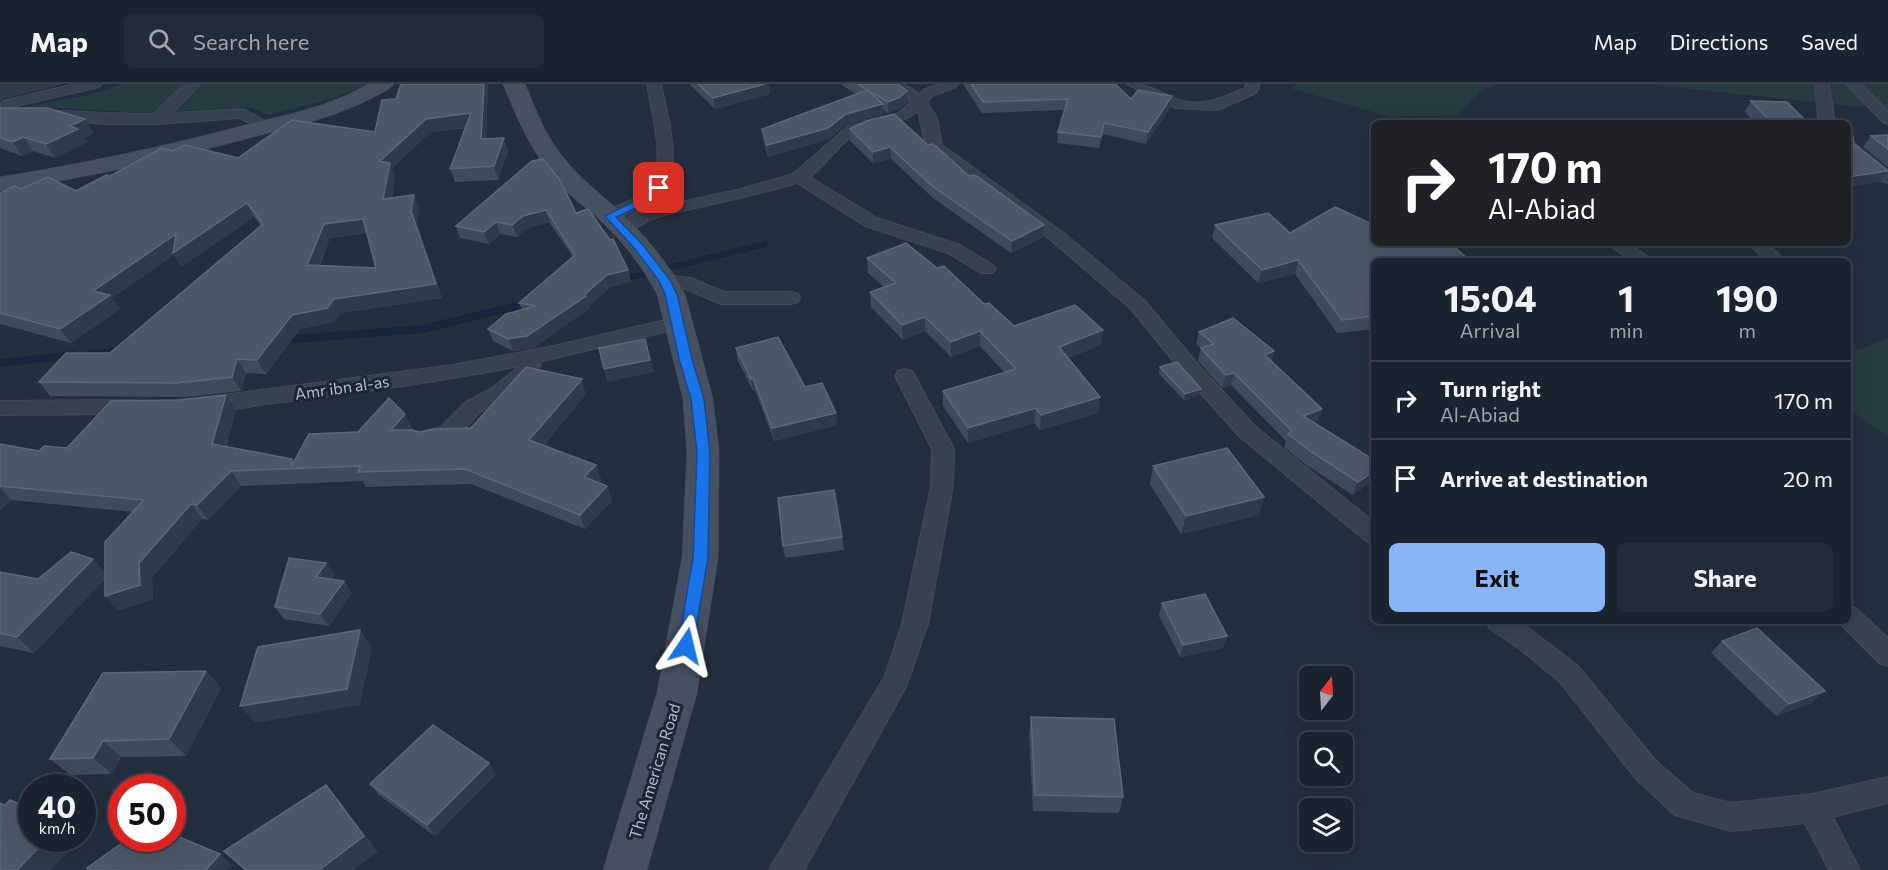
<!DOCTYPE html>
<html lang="en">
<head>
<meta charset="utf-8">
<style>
	:root { --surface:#1b232e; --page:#242b36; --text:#f1f3f6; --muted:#a0a4aa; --line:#39404a; --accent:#8ab4f8 }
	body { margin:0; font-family:Commissioner,sans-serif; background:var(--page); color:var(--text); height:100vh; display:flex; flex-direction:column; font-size:22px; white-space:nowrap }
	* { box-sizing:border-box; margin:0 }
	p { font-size:20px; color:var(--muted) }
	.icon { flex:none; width:33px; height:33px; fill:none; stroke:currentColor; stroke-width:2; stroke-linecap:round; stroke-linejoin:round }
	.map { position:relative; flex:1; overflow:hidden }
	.sheet { position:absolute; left:1371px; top:174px; width:480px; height:366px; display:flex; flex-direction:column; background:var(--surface); border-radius:9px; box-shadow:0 6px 24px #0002,0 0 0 2px var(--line) }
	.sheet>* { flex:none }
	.guide { position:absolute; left:1371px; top:36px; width:480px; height:126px; border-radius:9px; box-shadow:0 6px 24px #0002,0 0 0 2px var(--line); background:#202124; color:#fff; overflow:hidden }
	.needle { width:39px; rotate:17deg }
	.buttons { position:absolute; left:1299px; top:582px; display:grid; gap:12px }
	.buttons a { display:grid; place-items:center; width:54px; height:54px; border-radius:9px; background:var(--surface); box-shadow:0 6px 24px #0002,0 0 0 2px var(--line); font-size:30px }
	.speed { position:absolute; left:18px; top:690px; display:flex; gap:12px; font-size:30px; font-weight:700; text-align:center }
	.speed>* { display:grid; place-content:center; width:78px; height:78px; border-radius:50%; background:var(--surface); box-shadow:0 6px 24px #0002,0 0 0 2px var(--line); line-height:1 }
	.speed small { font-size:15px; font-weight:400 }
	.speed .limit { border:9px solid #d22; background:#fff; color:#111 }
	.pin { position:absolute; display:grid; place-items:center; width:51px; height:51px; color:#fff; margin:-26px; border-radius:12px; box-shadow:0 3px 9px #0006 }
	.me { position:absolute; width:66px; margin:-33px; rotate:10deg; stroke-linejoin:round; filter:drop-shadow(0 0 4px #0008) }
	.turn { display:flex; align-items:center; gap:21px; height:126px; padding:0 18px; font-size:27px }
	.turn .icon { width:78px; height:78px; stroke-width:2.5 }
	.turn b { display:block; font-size:42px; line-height:51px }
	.eta { display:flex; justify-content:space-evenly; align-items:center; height:102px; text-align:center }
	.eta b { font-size:36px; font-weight:700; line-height:42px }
	.button { display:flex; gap:12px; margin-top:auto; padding:12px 18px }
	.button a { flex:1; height:69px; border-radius:9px; background:var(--accent); color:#111; font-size:24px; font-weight:700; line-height:69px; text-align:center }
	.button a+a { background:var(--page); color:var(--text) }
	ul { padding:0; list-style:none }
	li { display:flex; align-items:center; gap:18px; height:78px; padding:0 18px; border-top:2px solid var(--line) }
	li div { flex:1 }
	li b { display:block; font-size:22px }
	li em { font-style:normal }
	header { display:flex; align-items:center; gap:36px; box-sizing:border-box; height:84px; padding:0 30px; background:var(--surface); border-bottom:2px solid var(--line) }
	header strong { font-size:28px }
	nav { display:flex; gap:33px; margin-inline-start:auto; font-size:21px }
	.search { width:420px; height:54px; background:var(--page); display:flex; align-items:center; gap:15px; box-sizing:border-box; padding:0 21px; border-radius:9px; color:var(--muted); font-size:22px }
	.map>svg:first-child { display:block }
	.green { fill:#263c3f }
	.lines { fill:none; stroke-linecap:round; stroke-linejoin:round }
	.stream-far1 { stroke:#17263c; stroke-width:6 }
	.stream { stroke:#17263c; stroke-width:8 }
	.street-casing { stroke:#414a57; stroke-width:2 }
	.secondary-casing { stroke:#414a57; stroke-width:1 }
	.street { fill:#38414e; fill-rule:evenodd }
	.secondary { fill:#465061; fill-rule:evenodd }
	.wall { fill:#3f4b5c; fill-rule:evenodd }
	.shaded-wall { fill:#2f3b4b }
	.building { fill:#4b5868; stroke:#5c6777; stroke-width:1.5; fill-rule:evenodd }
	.route { fill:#1a73e8; stroke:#114b97; stroke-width:1.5 }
	.labels { text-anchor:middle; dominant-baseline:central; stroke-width:6; stroke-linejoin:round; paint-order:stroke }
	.street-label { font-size:16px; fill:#b4bcc9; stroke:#1d2633 }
</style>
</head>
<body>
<header>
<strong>Map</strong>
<div class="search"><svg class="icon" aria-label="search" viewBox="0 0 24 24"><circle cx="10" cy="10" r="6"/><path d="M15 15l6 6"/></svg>Search here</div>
<nav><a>Map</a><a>Directions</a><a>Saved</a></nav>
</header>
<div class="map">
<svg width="1888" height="786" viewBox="0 0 1888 786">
	<rect width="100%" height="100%" fill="#242f3e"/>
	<path class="green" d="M 122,0 L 369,0 L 331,15 L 269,31 L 249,23 L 144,29 L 29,22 L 89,11 Z
		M 1298,0 L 1502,0 L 1484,5 L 1457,31 L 1391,33 L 1290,4 Z
		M 1644,0 L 1888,0 L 1888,26 Z
		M 1888,255 L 1888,353 L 1848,324 L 1848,269 Z"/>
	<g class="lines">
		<path class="stream-far1" d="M 620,196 L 765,160"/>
		<path class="stream" d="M 281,256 L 423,245 L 529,219
			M 90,270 L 122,267
			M 0,279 L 74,271"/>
		<defs>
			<path id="street" d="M 75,0 L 101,0 L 99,3 L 8,24 L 1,20 L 3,17 Z
				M 185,0 L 200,0 L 172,29 L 243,25 L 276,43 L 268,48 L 240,34 L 158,40 L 106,40 L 44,35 L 0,36 L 0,26 C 52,25 102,30 154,30 Z
				M 647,0 L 661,0 C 672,55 694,114 621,132 L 615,131 L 612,127 L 615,123 C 626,118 640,114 648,106 C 668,85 651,25 647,0 Z
				M 887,0 L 904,0 L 919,10 C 928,0 945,0 958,0 L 956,3 L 932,12 L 927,18 L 937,34 L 942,61 L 1065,150 L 1145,217 L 1201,284 L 1256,343 L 1374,438 L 1374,460 L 1366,457 L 1240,353 L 1187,294 L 1131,225 L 1053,158 L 929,66 L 924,54 L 918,27 C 899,43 879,39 858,49 C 838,59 827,81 810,93 L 877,134 L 960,161 L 993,181 L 996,185 L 993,189 L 981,189 L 948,169 L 865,142 L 797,99 C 751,113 704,121 658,133 C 643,137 630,152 615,148 L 612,144 L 615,140 L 643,126 L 741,105 L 793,90 L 847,43 L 897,30 L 911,18 Z
				M 1127,0 C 1152,0 1154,6 1176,15 C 1200,24 1223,14 1245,4 L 1246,0 L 1260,0 L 1256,9 L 1218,26 L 1176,24 Z
				M 1815,0 L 1829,0 L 1834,33 L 1837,39 L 1821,39 L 1818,33 Z
				M 1846,0 L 1861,0 L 1888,27 L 1888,40 L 1883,38 Z
				M 1848,57 L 1854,59 L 1888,86 L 1888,99 L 1882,97 L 1848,70 Z
				M 1606,159 L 1628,159 L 1654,177 L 1632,177 Z
				M 1748,159 L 1767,159 L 1785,177 L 1766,177 Z
				M 664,191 L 691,194 L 724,208 L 791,208 L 798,210 L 800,214 L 798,218 L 791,220 L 721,220 L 681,203 L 657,201 L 655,197 L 657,193 Z
				M 678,233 L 685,235 L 688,239 L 685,243 L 539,278 L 541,281 L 533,293 L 505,315 L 480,328 L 456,354 L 427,361 L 419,358 L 416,353 L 419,348 L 441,343 L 466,318 L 491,305 L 520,282 C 436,298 351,310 266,320 C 246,323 213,331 194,326 L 190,321 L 194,316 L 201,314 L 453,281 L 554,262 Z
				M 905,285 L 912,287 L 915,292 L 954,365 L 953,402 L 928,540 L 906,603 L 804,786 L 769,786 L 885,592 L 902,540 L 931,402 L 932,365 L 895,292 L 898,287 Z
				M 135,316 L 142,318 L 146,323 L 142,328 L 135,330 L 0,331 L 0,317 Z
				M 1848,522 L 1857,525 L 1888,554 L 1888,582 L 1879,579 L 1839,539 L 1838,537 L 1848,537 Z
				M 1485,537 L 1519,537 L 1577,581 L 1656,677 L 1693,709 L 1731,719 L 1813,710 L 1888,693 L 1888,719 L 1833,733 L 1860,786 L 1829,786 L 1805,739 L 1731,747 L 1675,731 L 1636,695 L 1559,597 L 1517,563 L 1489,544 Z"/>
			<path id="secondary" d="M 368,0 L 394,0 L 390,4 C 347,31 298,41 249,54 C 167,76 84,94 0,107 L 0,93 C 82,80 162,63 242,42 C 285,31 330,23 368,0 Z
				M 503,0 L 525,0 C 536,26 545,51 563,73 C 579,94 600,109 619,127 C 645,151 668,179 685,210 L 713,315 L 719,368 L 718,474 L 697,609 L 647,786 L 603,786 L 657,609 L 682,474 L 687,368 L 683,315 L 657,210 C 643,183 623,158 601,137 C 590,126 577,118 566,107 C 533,72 521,43 503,0 Z"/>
		</defs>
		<use href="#street" class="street-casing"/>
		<use href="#secondary" class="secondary-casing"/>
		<use href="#street" class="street"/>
		<use href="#secondary" class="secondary"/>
	</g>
	<path class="wall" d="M 401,0 L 488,0 L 486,55 L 508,67 L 498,96 L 455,98 L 450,85 L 466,44 L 431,48 L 392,84 L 395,92 L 392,114 L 414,111 L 419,124 L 417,140 L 442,214 L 341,229 L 334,238 L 300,245 L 266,290 L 246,289 L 241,307 L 187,313 L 50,312 L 39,298 L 110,269 L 261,142 L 254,133 L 181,183 L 174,171 L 112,214 L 120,225 L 71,259 L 0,240 L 0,109 L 21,105 L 76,107 L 173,67 L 238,74 L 375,48 L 396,15 ZM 367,149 L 376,184 L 320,181 L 330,154 Z
		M 689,0 L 769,0 L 770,10 L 715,25 Z
		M 840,0 L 898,0 L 907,18 L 900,24 L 888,29 L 883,26 L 883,31 L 846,41 L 829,55 L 768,73 L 763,56 L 762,45 L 856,10 Z
		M 963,0 L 1115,0 L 1131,15 L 1172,12 L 1170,24 L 1146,60 L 1103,50 L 1099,64 L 1057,59 L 1058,48 L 1064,26 L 982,29 Z
		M 1751,17 L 1808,39 L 1755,39 L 1745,28 Z
		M 0,19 L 3,24 L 93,49 L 84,54 L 87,58 L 55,74 L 33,67 L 22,72 L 0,64 Z
		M 850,45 L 928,61 L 969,92 L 1044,141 L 1043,153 L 1011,169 L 933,114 L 891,75 L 873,79 L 850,57 Z
		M 1888,51 L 1888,83 L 1863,63 L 1871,52 Z
		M 532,77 L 576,129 L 628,186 L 631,198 L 611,203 L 589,222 L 590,224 L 532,265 L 513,267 L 493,257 L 488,245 L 522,226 L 519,219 L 573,173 L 549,138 L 527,144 L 517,153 L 500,150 L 489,160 L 460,154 L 456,142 Z
		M 1215,141 L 1290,149 L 1374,177 L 1374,245 L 1337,249 L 1295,190 L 1258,199 L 1212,154 Z
		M 867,174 L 937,184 L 1014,242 L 1101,261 L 1068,274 L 1100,313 L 1098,329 L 1040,346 L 1034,339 L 968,359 L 943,322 L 943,307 L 1005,289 L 980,262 L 951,273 L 925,247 L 903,256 L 871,223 L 870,208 L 884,203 L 868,189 Z
		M 1199,248 L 1274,267 L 1271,277 L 1322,325 L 1317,337 L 1314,339 L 1374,376 L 1353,411 L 1305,380 L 1284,363 L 1286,357 L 1231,301 L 1222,304 L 1198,277 L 1201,264 L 1196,260 Z
		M 736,264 L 805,303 L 836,329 L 837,341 L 774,357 L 755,306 L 753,307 L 738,277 Z
		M 1160,283 L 1199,311 L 1184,316 L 1159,290 Z
		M 586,310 L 543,362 L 596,381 L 601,396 L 599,399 L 607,402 L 612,417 L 585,445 L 471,400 L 366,403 L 363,397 L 241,402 L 208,436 L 202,435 L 152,494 L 153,515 L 118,527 L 105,495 L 34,569 L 0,562 L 0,488 L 38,495 L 105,488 L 133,428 L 12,416 L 0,426 L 0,360 L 39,367 L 67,364 L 177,316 L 226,311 L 236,326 L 226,363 L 294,378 L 358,348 L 405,330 L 412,345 L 420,348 L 471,344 Z
		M 1153,382 L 1264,413 L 1259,431 L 1181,450 L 1150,400 Z
		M 842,453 L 844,466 L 785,474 L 783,462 Z
		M 326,479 L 335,491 L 331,496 L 344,497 L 352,509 L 329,542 L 284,535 L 275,523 Z
		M 1162,519 L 1227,552 L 1223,564 L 1180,573 L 1159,532 Z
		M 1722,557 L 1812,619 L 1776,632 L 1711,569 Z
		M 206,587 L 221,604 L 186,672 L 121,673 L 112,690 L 70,691 L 50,675 Z
		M 1031,633 L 1123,713 L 1119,729 L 1033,727 L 1029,650 Z
		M 489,679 L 496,690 L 435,752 L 379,711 L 370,700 Z"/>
	<path class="shaded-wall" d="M 0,0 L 65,0 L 2,15 L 0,18 Z
		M 484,0 L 488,0 L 485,68 L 481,55 Z
		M 765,0 L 769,0 L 770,10 L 715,25 L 713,14 Z
		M 907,7 L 907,18 L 900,24 L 888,29 L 888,18 Z
		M 1172,12 L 1170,24 L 1146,60 L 1148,48 Z
		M 883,20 L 883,31 L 846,41 L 829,55 L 768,73 L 767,61 L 846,30 Z
		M 471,29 L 476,42 L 431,48 L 392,84 L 395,92 L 389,128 L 383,115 L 380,77 L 426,35 Z
		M 85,35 L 93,49 L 84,54 L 87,58 L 55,74 L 46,60 L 70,42 Z
		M 1104,39 L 1103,50 L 1099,64 L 1101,53 Z
		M 23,53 L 33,67 L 22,72 L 13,58 Z
		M 504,54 L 508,67 L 498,96 L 494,82 Z
		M 890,63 L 891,75 L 873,79 L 873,68 Z
		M 1888,87 L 1880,98 L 1848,103 L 1848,93 Z
		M 414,111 L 419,124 L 417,140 L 442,214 L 341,229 L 334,238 L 300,245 L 266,290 L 257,276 L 292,231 L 334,215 L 436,200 L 411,127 Z
		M 247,119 L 254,133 L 181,183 L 174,171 L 112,214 L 120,225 L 71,259 L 60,245 L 93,207 L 176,150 Z
		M 546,126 L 549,138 L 527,144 L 517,153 L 512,141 L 523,132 Z
		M 363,135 L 369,149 L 330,154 L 314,194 L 307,181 L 324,140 Z
		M 496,138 L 500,150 L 489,160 L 484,148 Z
		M 1044,141 L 1043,153 L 1011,169 L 1012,157 Z
		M 1298,176 L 1295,190 L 1258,199 L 1262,186 Z
		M 628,186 L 631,198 L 611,203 L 589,222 L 590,224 L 532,265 L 513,267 L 508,255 L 585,210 L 607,191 Z
		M 925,233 L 925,247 L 903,256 L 902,241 Z
		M 1103,246 L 1101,261 L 1058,278 L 1059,263 Z
		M 980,247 L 980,262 L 951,273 L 951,258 Z
		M 645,255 L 654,288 L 607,298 L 604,285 Z
		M 1274,267 L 1271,280 L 1265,271 Z
		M 237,275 L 246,289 L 241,307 L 232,293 Z
		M 1234,289 L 1231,301 L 1222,304 L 1226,291 Z
		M 753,294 L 755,306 L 753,307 L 751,295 Z
		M 582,295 L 586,310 L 535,371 L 529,356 Z
		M 1201,305 L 1199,311 L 1184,316 L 1185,310 Z
		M 226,311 L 236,326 L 222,375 L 212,360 Z
		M 1100,313 L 1098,329 L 1040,346 L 1041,331 Z
		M 1036,324 L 1034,339 L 968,359 L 968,344 Z
		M 1322,325 L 1317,337 L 1299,344 L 1303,332 Z
		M 836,329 L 837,341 L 774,357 L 772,344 Z
		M 405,330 L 412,345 L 391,346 Z
		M 596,381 L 601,396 L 589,408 L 584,393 Z
		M 231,387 L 241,402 L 208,436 L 197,421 Z
		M 1374,387 L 1374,396 L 1353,411 L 1358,398 Z
		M 607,402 L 612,417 L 585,445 L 580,431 Z
		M 0,404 L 12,416 L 0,426 Z
		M 1264,413 L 1259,431 L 1181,450 L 1186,432 Z
		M 191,420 L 202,435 L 152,494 L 153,515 L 118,527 L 105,512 L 139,479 Z
		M 93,475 L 108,492 L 34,569 L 17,553 Z
		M 326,479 L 335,491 L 324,506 L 316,493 Z
		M 344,497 L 352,509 L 329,542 L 320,530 Z
		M 360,546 L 372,564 L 360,621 L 255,639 L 240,622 Z
		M 1227,552 L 1223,564 L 1180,573 L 1183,561 Z
		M 206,587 L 221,604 L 186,672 L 169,655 Z
		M 1825,607 L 1812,619 L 1776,632 L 1789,620 Z
		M 103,657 L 121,673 L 112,690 L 93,674 Z
		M 489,679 L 496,690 L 435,752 L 427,741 Z
		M 326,701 L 340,717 L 378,768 L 353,786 L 319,786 Z
		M 48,754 L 82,754 L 51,786 L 17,786 Z
		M 220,770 L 232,781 L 227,786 L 206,786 Z"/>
	<path class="building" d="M 401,0 L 484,0 L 481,55 L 504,54 L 494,82 L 450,85 L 471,29 L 426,35 L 380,77 L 390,79 L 383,115 L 414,111 L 411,127 L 436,200 L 334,215 L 327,224 L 292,231 L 257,276 L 237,275 L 232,293 L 177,299 L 39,298 L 66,269 L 110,269 L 263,140 L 247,119 L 173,169 L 176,150 L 93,207 L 110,211 L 60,245 L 0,229 L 0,109 L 15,102 L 21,105 L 48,93 L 76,107 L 106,91 L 110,92 L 162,64 L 173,67 L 185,61 L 238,74 L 292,36 L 375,48 L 382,16 L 396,15 ZM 363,135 L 376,184 L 307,181 L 324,140 Z
		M 698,0 L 765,0 L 713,14 Z
		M 857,0 L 898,0 L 907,7 L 900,13 L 888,18 Z
		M 971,0 L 1115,0 L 1131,15 L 1138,6 L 1172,12 L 1148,48 L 1104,39 L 1101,53 L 1058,48 L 1068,15 L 983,18 Z
		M 867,6 L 883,20 L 846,30 L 828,44 L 767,61 L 762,45 Z
		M 1751,17 L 1787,18 L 1808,39 L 1772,39 Z
		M 0,24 L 47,24 L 85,35 L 70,42 L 78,45 L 46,60 L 23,53 L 13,58 L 0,54 Z
		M 894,30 L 928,61 L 932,60 L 936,62 L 969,92 L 974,91 L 978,93 L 1044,141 L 1012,157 L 932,102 L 890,63 L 873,68 L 850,45 L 866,37 Z
		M 1888,51 L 1888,65 L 1871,52 Z
		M 1848,52 L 1853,52 L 1854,60 L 1888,87 L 1848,93 Z
		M 543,75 L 560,96 L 576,129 L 588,125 L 610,156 L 613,155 L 628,186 L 607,191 L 585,210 L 586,212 L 527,252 L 508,255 L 488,245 L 506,230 L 536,222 L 519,219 L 575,171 L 546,126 L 523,132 L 512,141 L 496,138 L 484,148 L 456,142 L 532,77 Z
		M 1335,123 L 1374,141 L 1374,159 L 1450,159 L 1470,177 L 1374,177 L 1374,232 L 1342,236 L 1298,176 L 1262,186 L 1215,141 L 1268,129 L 1290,149 Z
		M 906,159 L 937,184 L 944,182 L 984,220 L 989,219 L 1014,242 L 1075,221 L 1103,246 L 1059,263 L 1100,313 L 1041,331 L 1036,324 L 968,344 L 943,307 L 1016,285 L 980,247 L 951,258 L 925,233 L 902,241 L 870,208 L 896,199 L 867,174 Z
		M 1233,234 L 1274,267 L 1265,271 L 1322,325 L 1303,332 L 1374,376 L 1374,387 L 1358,398 L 1310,367 L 1288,350 L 1292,347 L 1234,289 L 1226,291 L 1206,270 L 1201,264 L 1214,260 L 1199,248 Z
		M 778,253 L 805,303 L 822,299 L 836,329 L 772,344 L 753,294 L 751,295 L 736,264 Z
		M 645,255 L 650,276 L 604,285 L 599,264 Z
		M 1177,278 L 1201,305 L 1185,310 L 1160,283 Z
		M 526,283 L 582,295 L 529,356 L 596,381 L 584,393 L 607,402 L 580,431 L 465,385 L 358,388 L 361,382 L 231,387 L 197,421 L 191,420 L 139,479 L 140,501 L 105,512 L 105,458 L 144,416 L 0,402 L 0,360 L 39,367 L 44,362 L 67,364 L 111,317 L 177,316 L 226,311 L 212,360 L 292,375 L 291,383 L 309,350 L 358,348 L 389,314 L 405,330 L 391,346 L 411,346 L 420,348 L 435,345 L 471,344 Z
		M 1227,364 L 1264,413 L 1186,432 L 1153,382 Z
		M 834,406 L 842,453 L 783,462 L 778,414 Z
		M 71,468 L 93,475 L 17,553 L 0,549 L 0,488 L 38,495 Z
		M 289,474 L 326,479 L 316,493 L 344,497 L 320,530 L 275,523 Z
		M 1205,510 L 1227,552 L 1183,561 L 1162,519 Z
		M 1757,544 L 1825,607 L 1789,620 L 1722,557 Z
		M 360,546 L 347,605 L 240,622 L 258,563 Z
		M 206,587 L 169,655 L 103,657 L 93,674 L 50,675 L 103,589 Z
		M 1031,633 L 1114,635 L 1123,713 L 1035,711 Z
		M 433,641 L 489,679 L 427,741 L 370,700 Z
		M 326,701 L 364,752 L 319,786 L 246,786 L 224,767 Z
		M 10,716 L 32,725 L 32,754 L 48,754 L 17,786 L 0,786 L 0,719 L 5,721 Z
		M 172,750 L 220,770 L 206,786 L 90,786 L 87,784 L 129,754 L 172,754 Z"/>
	<path class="route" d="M 656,102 L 664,104 L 653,116 L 616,133 L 643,161 L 670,196 L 677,210 L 692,275 L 704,315 L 710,369 L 708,474 L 693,562 L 691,567 L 686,569 L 680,567 L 678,562 L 693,474 L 697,369 L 691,315 L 679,275 L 665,210 L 659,197 L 635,165 L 605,132 L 646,112 Z"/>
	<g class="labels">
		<g class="street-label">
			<text transform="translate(342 303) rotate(-8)">Amr ibn al-as</text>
			<text transform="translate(654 687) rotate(-73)">The American Road</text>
		</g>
	</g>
</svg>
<div class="buttons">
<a><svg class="needle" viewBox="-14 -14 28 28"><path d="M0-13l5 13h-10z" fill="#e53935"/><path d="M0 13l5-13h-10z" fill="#a0a4aa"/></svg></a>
<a><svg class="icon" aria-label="search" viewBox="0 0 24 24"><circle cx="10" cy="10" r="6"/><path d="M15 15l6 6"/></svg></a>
<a><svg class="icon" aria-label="layers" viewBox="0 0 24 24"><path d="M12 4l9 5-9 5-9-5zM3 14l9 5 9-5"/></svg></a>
</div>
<div class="speed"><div>40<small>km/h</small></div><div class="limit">50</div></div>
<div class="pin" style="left:659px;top:104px;background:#d93025"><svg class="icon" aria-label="arrive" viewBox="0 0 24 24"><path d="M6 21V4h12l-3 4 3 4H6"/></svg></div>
<svg class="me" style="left:686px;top:562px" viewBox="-20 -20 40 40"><path d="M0-17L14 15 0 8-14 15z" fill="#1a73e8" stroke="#fff" stroke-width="4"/></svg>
<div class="guide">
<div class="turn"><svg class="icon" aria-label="right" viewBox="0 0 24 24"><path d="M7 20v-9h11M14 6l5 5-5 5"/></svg><div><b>170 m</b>Al-Abiad</div></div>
</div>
<section class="sheet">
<div class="eta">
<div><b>15:04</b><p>Arrival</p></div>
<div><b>1</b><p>min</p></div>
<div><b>190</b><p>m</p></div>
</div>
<ul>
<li><svg class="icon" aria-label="right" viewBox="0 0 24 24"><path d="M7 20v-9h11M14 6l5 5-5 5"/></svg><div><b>Turn right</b><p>Al-Abiad</p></div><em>170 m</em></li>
<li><svg class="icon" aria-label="arrive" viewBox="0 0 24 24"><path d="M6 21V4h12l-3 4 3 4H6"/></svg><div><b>Arrive at destination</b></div><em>20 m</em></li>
</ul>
<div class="button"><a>Exit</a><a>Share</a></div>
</section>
</div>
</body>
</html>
